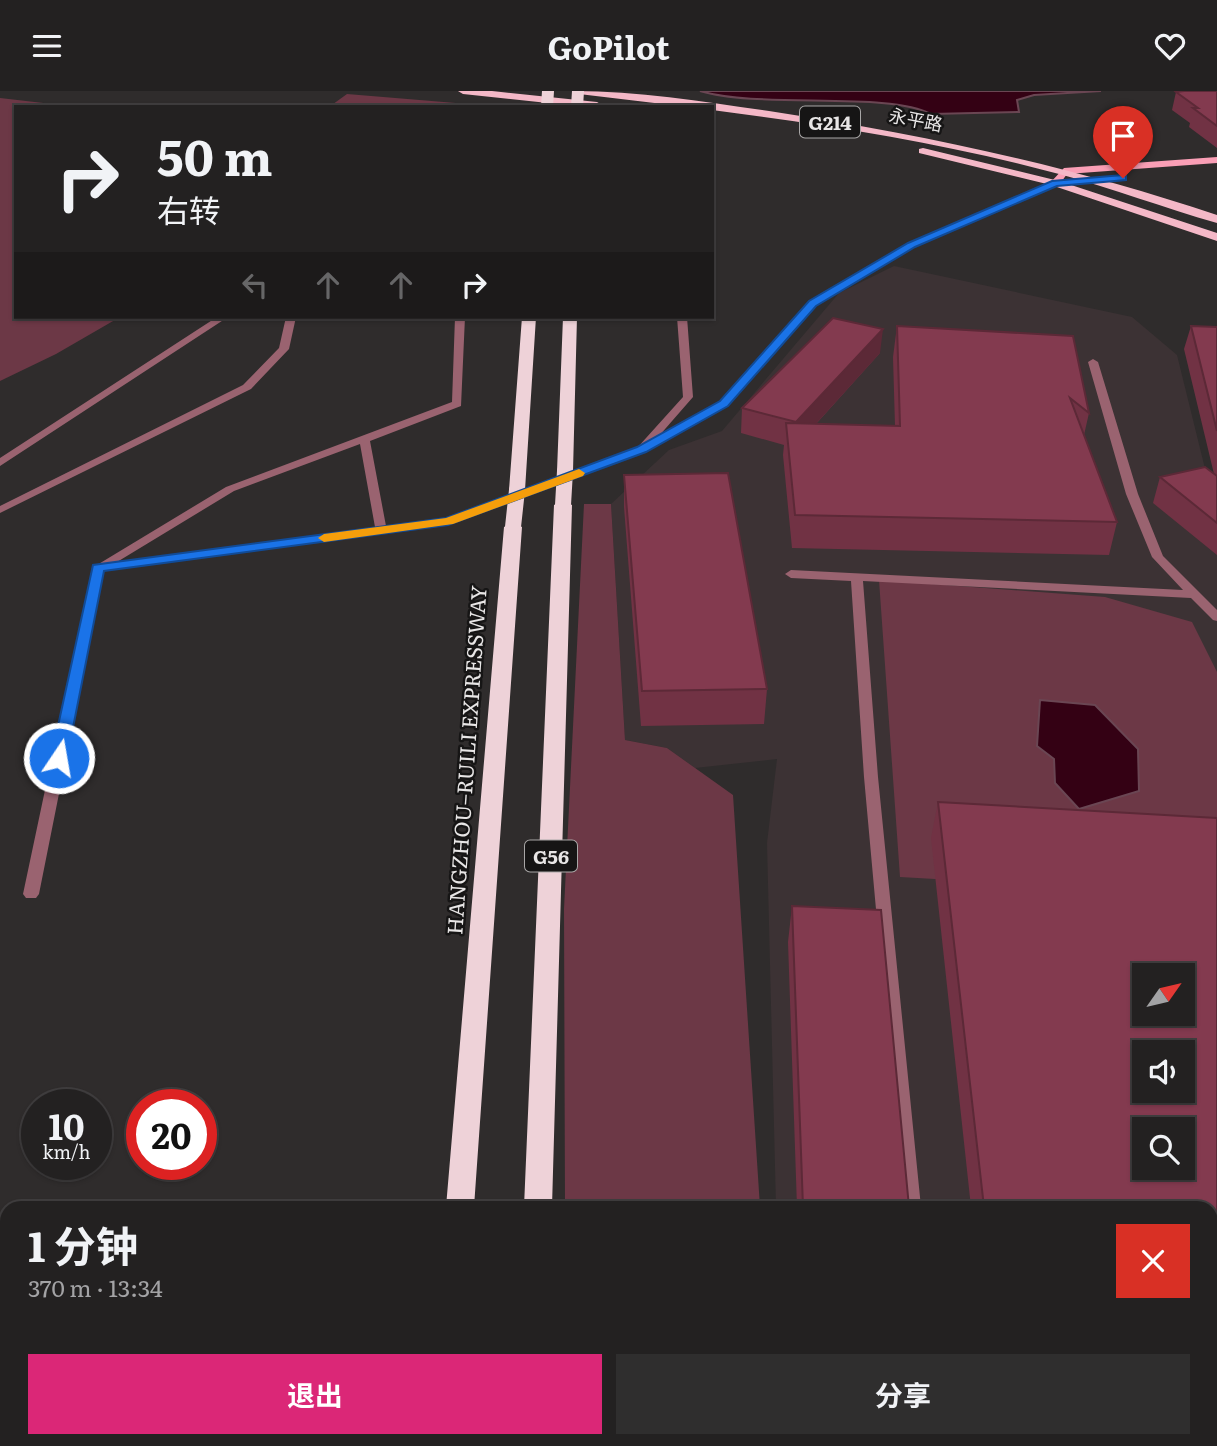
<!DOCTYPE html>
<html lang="zh">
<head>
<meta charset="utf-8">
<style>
	:root { --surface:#232121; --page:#2f2e2e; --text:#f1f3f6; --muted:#a3a3a5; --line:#403e3f; --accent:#db2777 }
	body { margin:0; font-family:Literata,"Noto Sans SC",serif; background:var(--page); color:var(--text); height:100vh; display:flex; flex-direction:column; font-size:26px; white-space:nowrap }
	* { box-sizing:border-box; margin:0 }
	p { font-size:23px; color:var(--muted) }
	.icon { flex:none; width:38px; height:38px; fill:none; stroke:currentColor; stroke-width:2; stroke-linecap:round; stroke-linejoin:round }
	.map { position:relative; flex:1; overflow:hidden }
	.sheet { position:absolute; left:0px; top:1110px; width:1218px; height:247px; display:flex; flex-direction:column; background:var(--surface); border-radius:21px 21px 0 0; box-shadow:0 2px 5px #0004,0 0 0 2px var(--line) }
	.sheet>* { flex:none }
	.banner { position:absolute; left:14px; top:14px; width:700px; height:214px; border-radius:0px; box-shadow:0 2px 5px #0004,0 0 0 2px var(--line); background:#232121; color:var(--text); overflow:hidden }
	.needle { width:46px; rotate:56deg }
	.buttons { position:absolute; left:1132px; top:872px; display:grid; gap:14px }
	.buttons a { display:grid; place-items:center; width:63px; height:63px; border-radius:0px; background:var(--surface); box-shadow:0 2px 5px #0004,0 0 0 2px var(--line); font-size:35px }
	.speed { position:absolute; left:21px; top:998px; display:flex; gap:14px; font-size:35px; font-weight:700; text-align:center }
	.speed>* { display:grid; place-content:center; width:91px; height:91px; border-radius:50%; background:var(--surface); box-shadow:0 2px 5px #0004,0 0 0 2px var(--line); line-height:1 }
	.speed small { font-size:18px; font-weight:400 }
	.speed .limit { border:10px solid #d22; background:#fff; color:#111 }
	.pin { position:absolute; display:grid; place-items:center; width:60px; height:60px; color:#fff; margin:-72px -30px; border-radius:50% 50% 50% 0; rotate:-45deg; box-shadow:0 0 7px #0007 }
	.pin .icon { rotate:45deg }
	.me { position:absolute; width:77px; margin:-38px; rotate:12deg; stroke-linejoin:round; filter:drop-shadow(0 0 5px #0008) }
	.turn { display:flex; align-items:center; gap:24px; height:147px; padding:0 28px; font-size:32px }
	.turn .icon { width:91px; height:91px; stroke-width:2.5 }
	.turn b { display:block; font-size:49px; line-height:60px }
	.lanes { display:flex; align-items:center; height:66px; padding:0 28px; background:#0003; justify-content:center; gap:35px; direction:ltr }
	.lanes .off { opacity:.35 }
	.round { display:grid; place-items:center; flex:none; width:74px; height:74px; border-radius:0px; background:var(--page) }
	.head { display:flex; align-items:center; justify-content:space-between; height:119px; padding:0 28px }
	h1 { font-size:42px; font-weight:700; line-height:52px }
	.primary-button { display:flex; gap:14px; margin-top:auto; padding:14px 28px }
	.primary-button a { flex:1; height:80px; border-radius:0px; background:var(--accent); color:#fff; font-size:28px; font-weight:700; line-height:80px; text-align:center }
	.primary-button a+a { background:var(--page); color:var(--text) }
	header { display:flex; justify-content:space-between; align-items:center; height:91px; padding:0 28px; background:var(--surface); font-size:32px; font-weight:700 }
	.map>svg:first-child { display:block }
	.built { fill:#3c3234; fill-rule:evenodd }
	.green { fill:#6c3846 }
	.water { fill:#340114; stroke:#6a4653; stroke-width:2 }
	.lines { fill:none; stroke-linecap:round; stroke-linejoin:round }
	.service { fill:#9a6370; fill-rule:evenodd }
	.minor { fill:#9a6370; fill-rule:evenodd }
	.primary { fill:#fa9fb6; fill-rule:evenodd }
	.trunk { fill:#f4b8c7; fill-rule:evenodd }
	.motorway { fill:#eed2d8; fill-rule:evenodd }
	.motorway-bridge-far1 { stroke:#eed2d8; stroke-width:12 }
	.motorway-bridge { stroke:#eed2d8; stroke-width:16 }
	.wall { fill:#713244; fill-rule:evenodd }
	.shaded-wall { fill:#5c2937 }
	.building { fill:#833a4f; stroke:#5c2937; stroke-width:2; fill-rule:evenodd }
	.route { fill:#1a73e8; stroke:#114b97; stroke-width:2 }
	.slow { fill:#f59e0b }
	.labels { text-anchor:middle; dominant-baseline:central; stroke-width:5; stroke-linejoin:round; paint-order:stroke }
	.far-street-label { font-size:18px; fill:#e8e6e6; stroke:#161515 }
	.shield { fill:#161515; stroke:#a9a7a7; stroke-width:2 }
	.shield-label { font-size:19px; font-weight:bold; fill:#e8e6e6 }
	.street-label { font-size:21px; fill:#e8e6e6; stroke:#161515 }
</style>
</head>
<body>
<header><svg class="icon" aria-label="menu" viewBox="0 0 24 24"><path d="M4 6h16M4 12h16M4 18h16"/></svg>GoPilot<svg class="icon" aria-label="heart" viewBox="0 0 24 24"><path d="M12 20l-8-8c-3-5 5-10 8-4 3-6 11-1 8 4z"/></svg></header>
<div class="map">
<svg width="1217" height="1355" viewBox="0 0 1217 1355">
	<rect width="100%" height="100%" fill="#2f2c2c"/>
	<path class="built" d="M 894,175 L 1132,226 L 1177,264 L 1211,402 L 1217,406 L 1217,1355 L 782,1355 L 782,1349 L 1211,1349 L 1211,1116 L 776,1116 L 767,752 L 777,668 L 695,677 L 667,657 L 625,649 L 611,413 L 669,359 L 722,340 L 839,202 ZM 1144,884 L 1183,884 L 1183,922 L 1144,922 ZM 1144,961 L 1183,961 L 1183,999 L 1144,999 ZM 1144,1038 L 1183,1038 L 1183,1076 L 1144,1076 Z"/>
	<path class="green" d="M 347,3 L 504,16 L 329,16 Z
		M 0,7 L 78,16 L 16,16 L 16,226 L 120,226 L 56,263 L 0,290 Z
		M 584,413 L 611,413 L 625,649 L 667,657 L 733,704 L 760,1116 L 565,1116 L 564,818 Z
		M 879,489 L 1105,506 L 1192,531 L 1217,581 L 1217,804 L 900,786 Z
		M 559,1349 L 775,1349 L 775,1355 L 559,1355 Z"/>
	<path class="water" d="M 700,0 L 1101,0 L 1034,4 L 1017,9 L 1019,21 L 931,23 C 889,0 759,18 700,0 Z
		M 1040,609 L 1095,614 L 1138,658 L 1139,700 L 1079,718 L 1055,692 L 1054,668 L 1037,655 Z"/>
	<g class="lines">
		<path class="service" d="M 677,226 L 687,226 L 693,306 L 645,361 L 637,361 L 637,357 L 683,306 Z
			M 1093,268 L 1098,271 L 1138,403 L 1163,465 L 1217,519 L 1217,530 L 1213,529 L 1191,507 L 863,490 L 878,686 L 921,1116 L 903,1116 L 864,686 L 851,490 L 791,487 L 785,483 L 791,479 L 1183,499 L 1152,466 L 1126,403 L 1088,271 Z
			M 98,473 L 104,477 L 39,803 L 36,807 L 26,807 L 23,803 L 92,477 Z
			M 923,1349 L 943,1349 L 944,1355 L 924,1355 Z"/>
		<path class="minor" d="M 1052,90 L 1059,92 L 914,156 L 815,214 L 728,314 L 645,361 L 448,433 L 98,481 L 92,477 L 226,396 L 452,311 L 455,226 L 465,226 L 461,315 L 370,350 L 386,435 L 446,427 L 637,357 L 720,310 L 809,210 L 908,152 ZM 360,353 L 375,436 L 117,471 L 234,400 Z
			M 217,226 L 228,226 L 0,375 L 0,367 Z
			M 286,226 L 296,226 L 289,258 L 251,298 L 0,422 L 0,415 L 243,294 L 279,257 Z"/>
		<path class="primary" d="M 1217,66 L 1217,72 L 1067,83 L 1059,94 L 1050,92 L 1064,77 Z"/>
		<path class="trunk" d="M 458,0 L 492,0 L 597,11 L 602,14 L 585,16 L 463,3 Z
			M 574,0 C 639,0 705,11 769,20 C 922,43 1070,75 1217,124 L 1217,132 C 1164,117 1112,97 1059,83 C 945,52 829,34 712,19 L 712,16 L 688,16 L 579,3 Z
			M 923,57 L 1059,90 L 1217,142 L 1217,150 L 1051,94 L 919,62 L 919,58 Z"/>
		<path class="motorway" d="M 522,226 L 536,226 L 525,399 L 517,404 L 509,399 Z
			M 563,226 L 577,226 L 573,380 L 565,385 L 557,380 Z
			M 563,409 L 572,414 L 552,1116 L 524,1116 L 554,414 Z
			M 513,431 L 522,436 L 474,1116 L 446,1116 L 504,436 Z
			M 421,1349 L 453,1349 L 453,1355 L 421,1355 Z
			M 510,1349 L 541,1349 L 541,1355 L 509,1355 Z"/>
		<path class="motorway-bridge-far1" d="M 547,16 L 548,0
			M 577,16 L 578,0"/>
		<path class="motorway-bridge" d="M 563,414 L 565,380
			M 513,436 L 517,399"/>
	</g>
	<path class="wall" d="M 1217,0 L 1217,57 L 1189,36 L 1190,32 L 1172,19 L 1176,1 Z
		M 897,235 L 1073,245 L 1089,322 L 1084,344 L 1117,431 L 1109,464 L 792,457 L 783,364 L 784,354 L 741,342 L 742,317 L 880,262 L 816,333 L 895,335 L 893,266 Z
		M 1191,235 L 1217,236 L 1217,464 L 1153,412 L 1160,386 L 1214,383 L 1184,258 Z
		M 624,384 L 767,598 L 764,633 L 641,635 L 624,416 Z
		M 938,711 L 1217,727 L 1217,1355 L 996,1355 L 996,1349 L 1211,1349 L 1211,1116 L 971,1116 L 931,747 ZM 1144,884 L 1183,884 L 1183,922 L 1144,922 ZM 1144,961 L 1183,961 L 1183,999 L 1144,999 ZM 1144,1038 L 1183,1038 L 1183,1076 L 1144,1076 Z
		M 792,815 L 909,1116 L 797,1116 L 788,851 Z
		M 805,1349 L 931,1349 L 931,1355 L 805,1355 Z"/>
	<path class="shaded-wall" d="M 883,238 L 880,262 L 794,357 L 796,331 Z"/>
	<path class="building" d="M 1184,0 L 1217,0 L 1217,35 L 1193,17 L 1198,17 L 1176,1 Z
		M 833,227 L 883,238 L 796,331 L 742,317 Z
		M 897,235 L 1073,245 L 1089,322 L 1070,307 L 1117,431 L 795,424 L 786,332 L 900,335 Z
		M 1191,235 L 1217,236 L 1217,340 Z
		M 1205,376 L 1217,385 L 1217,432 L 1160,386 Z
		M 728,382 L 767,598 L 642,600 L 624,384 Z
		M 938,711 L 1217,727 L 1217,1355 L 1011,1355 L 1011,1349 L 1211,1349 L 1211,1116 L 984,1116 ZM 1144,884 L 1183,884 L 1183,922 L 1144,922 ZM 1144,961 L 1183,961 L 1183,999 L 1144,999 ZM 1144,1038 L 1183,1038 L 1183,1076 L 1144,1076 Z
		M 792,815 L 881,819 L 909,1116 L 803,1116 Z
		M 812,1349 L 931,1349 L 931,1355 L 812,1355 Z"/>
	<path class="route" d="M 1123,84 L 1126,85 L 1126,89 L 1057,95 L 915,156 L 816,215 L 728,315 L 646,361 L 448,434 L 104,480 L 67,667 L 59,672 L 51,667 L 93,474 L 446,427 L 637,356 L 720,310 L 809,210 L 908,152 L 1052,90 Z"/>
	<path class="slow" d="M 579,378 L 585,382 L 583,385 L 453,433 L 324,451 L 318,447 L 324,443 L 446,427 Z"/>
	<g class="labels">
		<g class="far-street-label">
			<text transform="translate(916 28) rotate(11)">永平路</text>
		</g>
		<g class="shield">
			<rect x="800" y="15.5" width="60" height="31" rx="5"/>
			<rect x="525" y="749.5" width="52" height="31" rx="5"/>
		</g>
		<g class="shield-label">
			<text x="830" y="31">G214</text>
			<text x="551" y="765">G56</text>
		</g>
		<g class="street-label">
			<text transform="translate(465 669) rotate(-86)">HANGZHOU–RUILI EXPRESSWAY</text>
		</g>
	</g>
</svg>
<div class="buttons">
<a><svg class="needle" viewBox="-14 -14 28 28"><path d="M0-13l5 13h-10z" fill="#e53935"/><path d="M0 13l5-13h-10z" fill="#a3a3a5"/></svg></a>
<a><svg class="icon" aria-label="sound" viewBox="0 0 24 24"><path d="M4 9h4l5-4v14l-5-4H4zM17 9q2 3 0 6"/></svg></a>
<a><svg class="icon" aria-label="search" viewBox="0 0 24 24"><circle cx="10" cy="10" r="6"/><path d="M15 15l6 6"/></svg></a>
</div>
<div class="speed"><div>10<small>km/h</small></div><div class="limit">20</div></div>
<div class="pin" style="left:1123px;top:87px;background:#d93025"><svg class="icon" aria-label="arrive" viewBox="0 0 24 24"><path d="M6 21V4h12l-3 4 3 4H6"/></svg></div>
<svg class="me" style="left:59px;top:667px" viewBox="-20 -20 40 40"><circle r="17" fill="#1a73e8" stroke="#fff" stroke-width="3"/><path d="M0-11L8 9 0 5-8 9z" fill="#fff"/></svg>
<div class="banner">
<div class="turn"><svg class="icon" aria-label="right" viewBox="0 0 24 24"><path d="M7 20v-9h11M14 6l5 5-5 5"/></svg><div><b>50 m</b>右转</div></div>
<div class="lanes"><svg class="icon off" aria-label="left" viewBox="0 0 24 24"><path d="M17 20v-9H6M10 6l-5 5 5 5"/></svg><svg class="icon off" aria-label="ahead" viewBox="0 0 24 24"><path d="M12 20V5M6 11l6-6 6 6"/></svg><svg class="icon off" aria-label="ahead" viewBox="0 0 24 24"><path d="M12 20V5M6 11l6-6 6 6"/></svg><svg class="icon" aria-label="right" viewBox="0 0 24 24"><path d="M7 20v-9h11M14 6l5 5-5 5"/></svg></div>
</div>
<section class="sheet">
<div class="head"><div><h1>1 分钟</h1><p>370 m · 13:34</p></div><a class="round" style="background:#d93025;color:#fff"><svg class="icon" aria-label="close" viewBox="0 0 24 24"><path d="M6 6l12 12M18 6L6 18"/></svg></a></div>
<div class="primary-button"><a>退出</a><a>分享</a></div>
</section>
</div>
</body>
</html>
